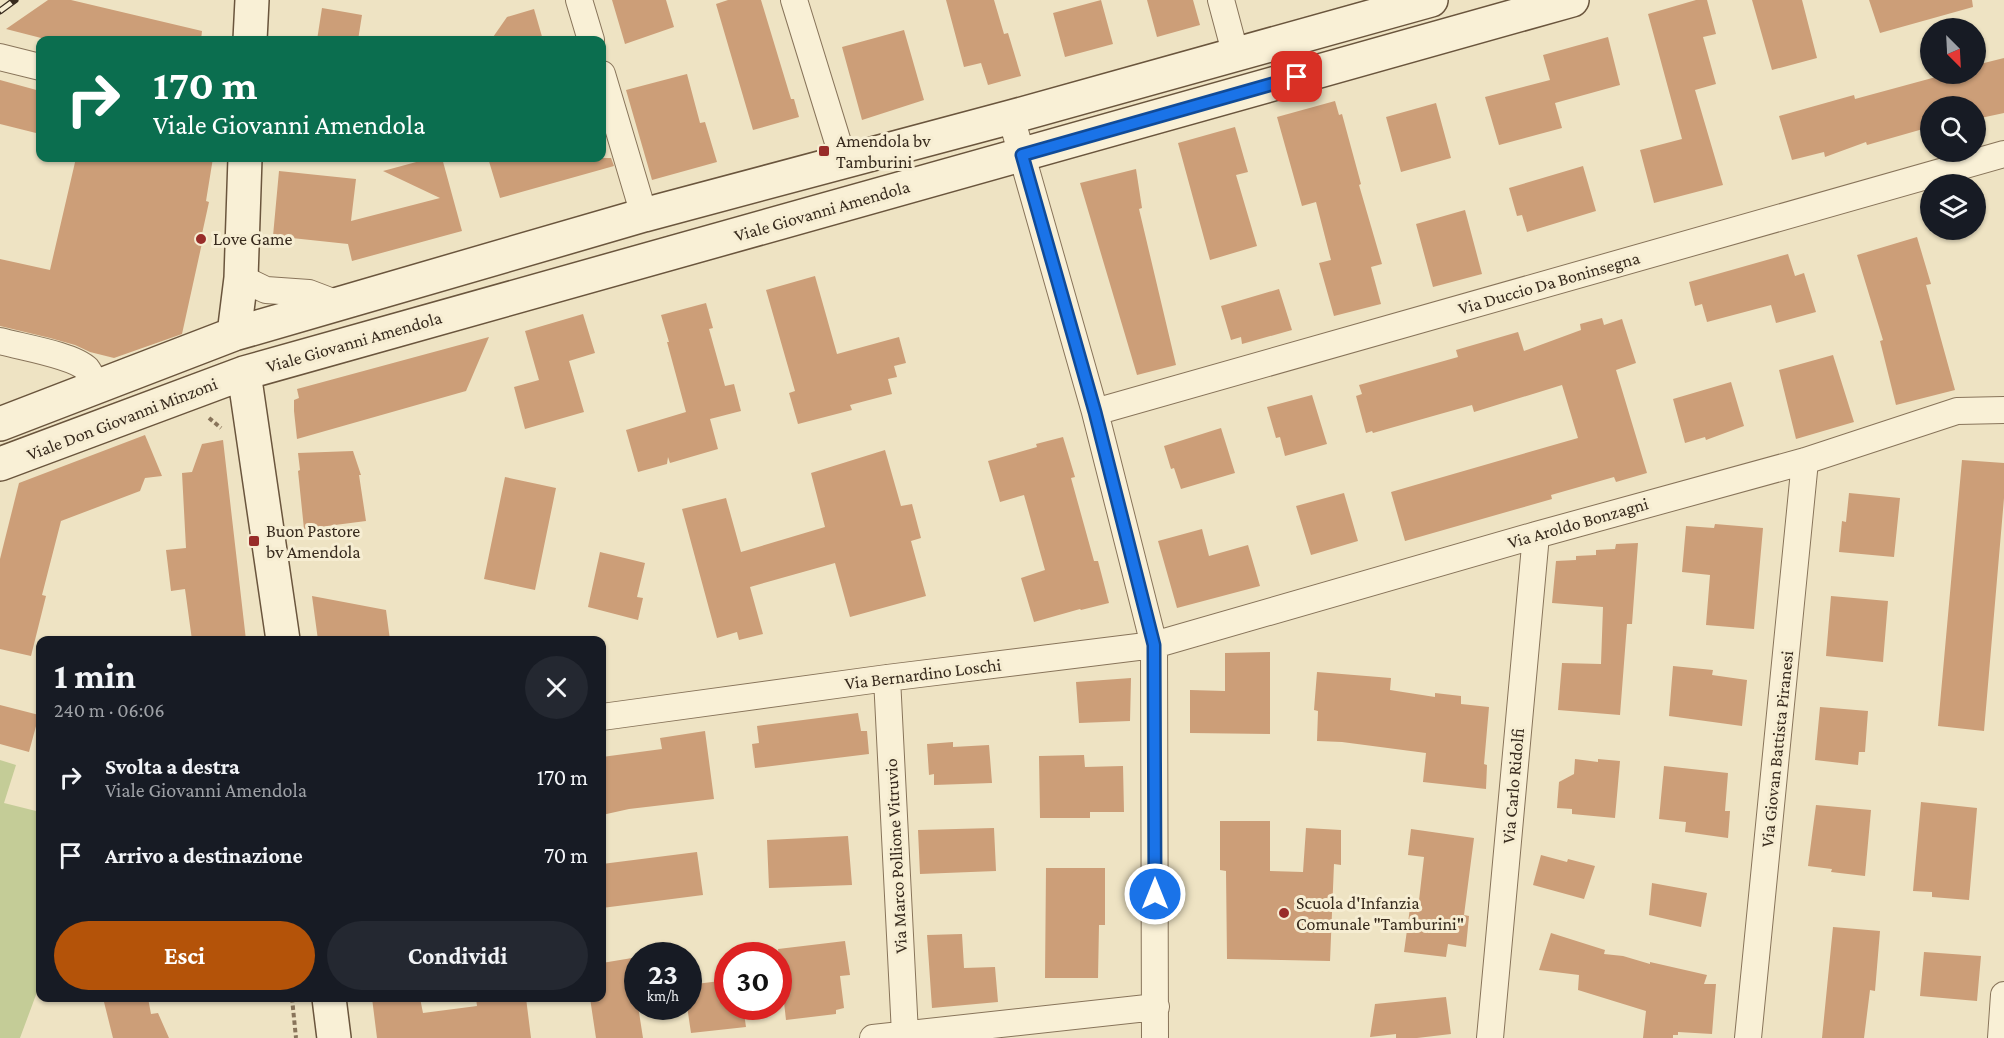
<!DOCTYPE html>
<html lang="it">
<head>
<meta charset="utf-8">
<style>
	:root { --surface:#171b24; --page:#242831; --text:#f1f3f6; --muted:#9ea1a6; --accent:#b45309 }
	body { margin:0; font-family:"Crimson Pro",serif; background:var(--page); color:var(--text); height:100vh; display:flex; flex-direction:column; font-size:22px; white-space:nowrap }
	* { box-sizing:border-box; margin:0 }
	p { font-size:20px; color:var(--muted) }
	.icon { flex:none; width:33px; height:33px; fill:none; stroke:currentColor; stroke-width:2; stroke-linecap:round; stroke-linejoin:round }
	.map { position:relative; flex:1; overflow:hidden }
	.details { position:absolute; left:36px; top:636px; width:570px; height:366px; display:flex; flex-direction:column; background:var(--surface); border-radius:12px; box-shadow:0 2px 4px #0004 }
	.details>* { flex:none }
	.top-card { position:absolute; left:36px; top:36px; width:570px; height:126px; border-radius:12px; box-shadow:0 2px 4px #0004; background:#0b6e4f; color:#fff; overflow:hidden }
	.needle { width:39px; rotate:156deg }
	.tools { position:absolute; left:1920px; top:18px; display:grid; gap:12px }
	.tools a { display:grid; place-items:center; width:66px; height:66px; border-radius:50%; background:var(--surface); box-shadow:0 2px 4px #0004; font-size:30px }
	.speed { position:absolute; left:624px; top:942px; display:flex; gap:12px; font-size:30px; font-weight:700; text-align:center }
	.speed>* { display:grid; place-content:center; width:78px; height:78px; border-radius:50%; background:var(--surface); box-shadow:0 2px 4px #0004; line-height:1 }
	.speed small { font-size:15px; font-weight:400 }
	.speed .limit { border:9px solid #d22; background:#fff; color:#111 }
	.pin { position:absolute; display:grid; place-items:center; width:51px; height:51px; color:#fff; margin:-26px; border-radius:12px; box-shadow:0 3px 9px #0006 }
	.me { position:absolute; width:66px; margin:-33px; rotate:0deg; stroke-linejoin:round; filter:drop-shadow(0 0 4px #0008) }
	.turn { display:flex; align-items:center; gap:21px; height:126px; padding:0 18px; font-size:27px }
	.turn .icon { width:78px; height:78px; stroke-width:2.5 }
	.turn b { display:block; font-size:42px; line-height:51px }
	.round { display:grid; place-items:center; flex:none; width:63px; height:63px; border-radius:32px; background:var(--page) }
	.summary { display:flex; align-items:center; justify-content:space-between; height:102px; padding:0 18px }
	h1 { font-size:36px; font-weight:700; line-height:45px }
	.action { display:flex; gap:12px; margin-top:auto; padding:12px 18px }
	.action a { flex:1; height:69px; border-radius:36px; background:var(--accent); color:#fff; font-size:24px; font-weight:700; line-height:69px; text-align:center }
	.action a+a { background:var(--page); color:var(--text) }
	ul { padding:0; list-style:none }
	li { display:flex; align-items:center; gap:18px; height:78px; padding:0 18px }
	li div { flex:1 }
	li b { display:block; font-size:22px }
	li em { font-style:normal }
	.map>svg:first-child { display:block }
	.green { fill:#c4cc97 }
	.building { fill:#cc9e78 }
	.lines { fill:none; stroke-linecap:round; stroke-linejoin:round }
	.street-casing { stroke:#88745a; stroke-width:28 }
	.secondary-casing { stroke:#6a553d; stroke-width:36 }
	.path { stroke:#88745a; stroke-width:4; stroke-dasharray:4.5 3; stroke-linecap:butt }
	.street { stroke:#f9f0d6; stroke-width:26 }
	.secondary { stroke:#f9f0d6; stroke-width:33 }
	.rail-casing { stroke:#382b1e; stroke-width:7 }
	.rail { stroke:#f6edd2; stroke-width:4.5; stroke-dasharray:14; stroke-linecap:butt }
	.route-casing { stroke:#114b97; stroke-width:15 }
	.route { stroke:#1a73e8; stroke-width:10 }
	.poi-dot { fill:#982c29; stroke:#f6edd2; stroke-width:2 }
	.labels { text-anchor:middle; dominant-baseline:central; stroke-width:6; stroke-linejoin:round; paint-order:stroke }
	.poi-label { font-size:18px; fill:#382b1e; stroke:#f6edd2; text-anchor:start }
	.street-label { font-size:18px; fill:#382b1e; stroke:#f6edd2 }
</style>
</head>
<body>
<div class="map">
<svg width="2004" height="1038" viewBox="0 0 2004 1038">
	<rect width="100%" height="100%" fill="#eee3c3"/>
	<path class="green" d="M 0,760 L 16,765 L 4,803 L 40,812 L 40,984 L 20,1038 L 0,1038 Z"/>
	<path class="building" d="M 48,0 L 71,0 L 202,31 L 201,40 L 49,40 L 6,29 Z
		M 612,0 L 666,0 L 674,27 L 625,44 Z
		M 728,0 L 761,0 L 791,99 L 794,99 L 799,117 L 753,130 L 716,4 Z
		M 946,0 L 994,0 L 1004,34 L 1008,33 L 1021,76 L 988,85 L 981,63 L 964,67 Z
		M 1101,0 L 1113,44 L 1065,57 L 1053,13 Z
		M 1147,0 L 1193,0 L 1200,25 L 1157,37 Z
		M 1696,0 L 1707,0 L 1716,34 L 1703,37 L 1716,84 L 1695,90 L 1723,185 L 1654,203 L 1640,150 L 1682,139 L 1648,14 Z
		M 1752,0 L 1802,0 L 1817,58 L 1772,70 Z
		M 1869,0 L 1972,0 L 1973,7 L 1880,33 Z
		M 322,8 L 362,15 L 358,40 L 317,40 Z
		M 534,9 L 543,40 L 491,40 L 507,17 Z
		M 904,30 L 924,100 L 862,120 L 842,47 Z
		M 1608,37 L 1620,85 L 1555,103 L 1562,128 L 1499,145 L 1485,97 L 1550,80 L 1543,55 Z
		M 2004,58 L 2004,113 L 1976,119 L 1976,106 L 1930,106 L 1930,127 L 1867,145 L 1866,142 L 1825,157 L 1824,152 L 1792,160 L 1779,116 L 1854,95 L 1855,99 L 1947,74 L 1976,74 L 1976,65 Z
		M 687,74 L 700,123 L 705,122 L 717,162 L 652,180 L 626,90 Z
		M 0,80 L 40,91 L 40,134 L 0,124 Z
		M 1335,101 L 1339,115 L 1342,114 L 1361,184 L 1359,185 L 1382,264 L 1371,267 L 1381,304 L 1334,316 L 1319,263 L 1331,260 L 1316,202 L 1302,206 L 1277,117 Z
		M 1436,103 L 1451,158 L 1401,172 L 1386,117 Z
		M 1235,127 L 1248,172 L 1236,175 L 1257,246 L 1210,260 L 1178,143 Z
		M 76,158 L 213,158 L 206,201 L 209,202 L 200,243 L 202,243 L 182,334 L 114,358 L 90,352 L 75,345 L 50,338 L 0,326 L 0,259 L 50,270 Z
		M 431,158 L 442,158 L 462,231 L 352,261 L 348,244 L 273,236 L 279,171 L 356,179 L 351,221 L 440,198 L 383,171 Z
		M 488,158 L 611,158 L 614,166 L 500,198 Z
		M 1583,166 L 1596,211 L 1527,232 L 1522,215 L 1517,216 L 1509,188 Z
		M 1136,169 L 1142,208 L 1139,209 L 1176,365 L 1137,375 L 1080,183 Z
		M 1465,210 L 1482,274 L 1433,287 L 1416,224 Z
		M 1917,237 L 1931,284 L 1926,285 L 1955,390 L 1896,405 L 1880,341 L 1883,340 L 1857,255 Z
		M 1788,254 L 1795,276 L 1804,273 L 1816,312 L 1776,323 L 1771,305 L 1707,322 L 1702,304 L 1695,306 L 1689,282 Z
		M 815,276 L 837,354 L 899,337 L 906,363 L 894,366 L 897,377 L 888,379 L 892,394 L 850,405 L 852,410 L 798,424 L 789,393 L 795,391 L 766,290 Z
		M 1279,289 L 1292,330 L 1242,344 L 1241,337 L 1231,340 L 1221,306 Z
		M 706,303 L 713,328 L 709,329 L 725,386 L 734,384 L 741,411 L 710,419 L 718,449 L 670,463 L 668,457 L 667,464 L 638,472 L 626,430 L 686,412 L 667,342 L 669,342 L 661,315 Z
		M 583,314 L 595,353 L 569,361 L 584,412 L 525,429 L 514,387 L 539,380 L 525,331 Z
		M 1602,318 L 1604,325 L 1622,319 L 1636,363 L 1616,370 L 1647,473 L 1616,482 L 1614,477 L 1551,495 L 1552,499 L 1405,541 L 1391,492 L 1578,438 L 1562,385 L 1474,412 L 1472,405 L 1373,433 L 1372,431 L 1366,433 L 1356,396 L 1362,394 L 1359,385 L 1458,357 L 1456,350 L 1518,332 L 1524,351 L 1581,330 L 1580,324 Z
		M 489,337 L 466,391 L 297,439 L 294,411 L 294,400 L 299,398 L 297,389 Z
		M 1833,355 L 1854,422 L 1796,439 L 1779,370 Z
		M 1731,382 L 1744,426 L 1706,440 L 1705,437 L 1685,443 L 1673,399 Z
		M 1312,395 L 1327,444 L 1285,456 L 1280,437 L 1276,438 L 1267,407 Z
		M 1221,428 L 1235,473 L 1181,489 L 1174,468 L 1171,469 L 1164,446 Z
		M 145,435 L 162,476 L 145,478 L 140,491 L 61,521 L 42,595 L 46,596 L 31,656 L 0,649 L 0,559 L 19,483 Z
		M 1063,437 L 1075,477 L 1071,478 L 1094,561 L 1098,561 L 1109,603 L 1081,610 L 1080,609 L 1034,622 L 1021,578 L 1045,570 L 1024,495 L 1000,502 L 988,461 L 1037,447 L 1036,444 Z
		M 223,440 L 246,640 L 192,640 L 185,589 L 171,591 L 166,550 L 186,548 L 182,473 L 192,472 L 202,444 Z
		M 885,450 L 901,506 L 912,504 L 921,538 L 911,541 L 926,596 L 850,617 L 835,563 L 750,587 L 763,634 L 739,640 L 737,632 L 717,638 L 682,509 L 726,498 L 741,552 L 825,527 L 811,473 Z
		M 353,451 L 361,475 L 359,475 L 366,521 L 304,529 L 298,471 L 300,470 L 298,453 Z
		M 1962,460 L 2004,463 L 2004,498 L 1984,731 L 1938,726 Z
		M 505,477 L 556,488 L 535,590 L 484,579 Z
		M 1344,493 L 1358,541 L 1311,555 L 1296,506 Z
		M 1849,493 L 1900,498 L 1894,557 L 1839,552 L 1842,521 L 1846,522 Z
		M 1715,524 L 1763,528 L 1754,629 L 1706,625 L 1710,575 L 1682,572 L 1686,526 L 1714,528 Z
		M 1202,529 L 1209,556 L 1248,545 L 1260,586 L 1177,608 L 1158,541 Z
		M 1638,543 L 1632,624 L 1627,624 L 1620,715 L 1558,710 L 1562,663 L 1601,664 L 1603,607 L 1552,603 L 1556,561 L 1576,560 L 1576,556 L 1596,555 L 1596,550 L 1615,549 L 1616,544 Z
		M 600,552 L 645,563 L 637,597 L 643,598 L 638,620 L 588,607 Z
		M 312,596 L 386,610 L 390,640 L 318,640 Z
		M 1831,596 L 1888,601 L 1883,662 L 1826,656 Z
		M 1270,652 L 1270,734 L 1190,733 L 1190,690 L 1225,691 L 1225,653 Z
		M 1673,666 L 1713,670 L 1712,675 L 1747,680 L 1742,726 L 1669,716 Z
		M 1317,672 L 1391,678 L 1390,690 L 1435,697 L 1435,693 L 1461,696 L 1461,704 L 1489,707 L 1484,764 L 1487,765 L 1486,789 L 1423,782 L 1426,753 L 1342,742 L 1317,741 L 1318,711 L 1314,710 Z
		M 1131,678 L 1130,721 L 1079,723 L 1076,682 Z
		M 0,705 L 39,715 L 29,752 L 0,744 Z
		M 1820,707 L 1868,711 L 1865,752 L 1859,752 L 1858,765 L 1815,760 Z
		M 858,713 L 861,731 L 867,731 L 869,754 L 755,768 L 752,744 L 759,743 L 757,726 Z
		M 705,731 L 714,799 L 629,809 L 602,815 L 602,757 L 662,749 L 660,738 Z
		M 953,742 L 953,747 L 989,745 L 992,783 L 934,785 L 934,774 L 929,775 L 927,744 Z
		M 1084,755 L 1085,767 L 1123,766 L 1124,812 L 1090,812 L 1090,818 L 1040,818 L 1039,756 Z
		M 1575,759 L 1598,762 L 1598,759 L 1620,761 L 1615,818 L 1572,814 L 1572,809 L 1557,808 L 1559,782 L 1574,774 Z
		M 1664,766 L 1728,773 L 1725,811 L 1730,811 L 1728,838 L 1685,832 L 1686,822 L 1659,819 Z
		M 1921,802 L 1977,808 L 1969,900 L 1932,897 L 1932,892 L 1913,891 Z
		M 1816,805 L 1871,810 L 1865,876 L 1831,872 L 1832,869 L 1808,866 Z
		M 1220,821 L 1270,821 L 1270,871 L 1303,872 L 1306,828 L 1341,830 L 1341,865 L 1334,864 L 1330,961 L 1227,959 L 1226,871 L 1220,870 Z
		M 994,828 L 996,871 L 920,874 L 918,830 Z
		M 1411,829 L 1474,838 L 1464,915 L 1469,916 L 1466,947 L 1448,944 L 1446,957 L 1404,952 L 1410,908 L 1418,909 L 1424,857 L 1408,855 Z
		M 848,836 L 852,885 L 769,888 L 767,840 Z
		M 697,852 L 703,895 L 602,908 L 602,864 Z
		M 1541,855 L 1567,862 L 1568,859 L 1595,866 L 1584,899 L 1533,885 Z
		M 1046,868 L 1105,868 L 1105,925 L 1099,925 L 1098,978 L 1045,978 Z
		M 1652,883 L 1707,893 L 1701,927 L 1649,915 Z
		M 1833,927 L 1880,931 L 1875,991 L 1870,990 L 1864,1038 L 1822,1038 Z
		M 1551,933 L 1605,950 L 1604,954 L 1623,956 L 1650,964 L 1650,962 L 1707,975 L 1704,984 L 1716,984 L 1712,1034 L 1678,1032 L 1678,1035 L 1673,1035 L 1673,1038 L 1643,1038 L 1646,1011 L 1578,990 L 1579,975 L 1539,970 Z
		M 962,934 L 964,968 L 995,967 L 998,1002 L 932,1008 L 927,935 Z
		M 845,941 L 850,975 L 840,976 L 844,1008 L 836,1010 L 836,1014 L 786,1020 L 778,949 Z
		M 1924,952 L 1981,956 L 1977,1001 L 1920,996 Z
		M 638,957 L 638,1006 L 643,1038 L 596,1038 L 590,998 L 602,998 L 602,963 Z
		M 728,980 L 728,1006 L 743,1006 L 746,1027 L 691,1033 L 687,1006 L 688,1006 L 688,985 Z
		M 1446,997 L 1451,1034 L 1417,1038 L 1396,1038 L 1396,1034 L 1370,1037 L 1375,1004 Z
		M 103,998 L 148,998 L 151,1014 L 158,1013 L 169,1038 L 113,1038 Z
		M 372,998 L 420,998 L 423,1013 L 477,1006 L 476,998 L 526,998 L 531,1038 L 377,1038 Z"/>
	<g class="lines">
		<defs>
			<path id="street" d="M 579,0 L 591,40
				M 794,0 L 844,162
				M 1221,0 L 1236,56
				M 0,57 L 40,67
				M 602,74 L 644,215
				M 1011,117 L 1095,412 L 1154,645 L 1155,1038
				M 241,278 L 266,290 L 309,293 L 338,304
				M 0,341 C 21,347 73,355 87,369 C 91,374 93,381 96,386
				M 1095,412 L 2004,154
				M 887,678 L 905,1034
				M 602,717 L 887,678 L 1154,645 L 1536,535 L 1805,461 L 1957,411 L 2004,410
				M 873,1038 L 1156,1007
				M 1490,1038 L 1536,535
				M 1748,1038 L 1805,461
				M 2001,1038 L 2004,995"/>
			<path id="secondary" d="M 250,40 L 252,0
				M 234,334 L 241,278 L 245,158
				M 244,373 L 283,640
				M 0,424 L 234,334 L 338,304 L 644,215 L 1011,117 L 1431,0
				M 0,464 L 244,373 L 1572,0
				M 329,998 L 334,1038"/>
		</defs>
		<use href="#street" class="street-casing"/>
		<use href="#secondary" class="secondary-casing"/>
		<path class="path" d="M 209,418 L 221,428
			M 292,998 L 296,1038"/>
		<use href="#street" class="street"/>
		<use href="#secondary" class="secondary"/>
		<defs>
			<path id="rail" d="M 0,11 L 15,0"/>
		</defs>
		<use href="#rail" class="rail-casing"/>
		<use href="#rail" class="rail"/>
	</g>
	<g class="lines">
		<defs>
			<path id="route" d="M 1155,894 L 1154,645 L 1095,412 L 1022,155 L 1297,77"/>
		</defs>
		<use href="#route" class="route-casing"/>
		<use href="#route" class="route"/>
	</g>
	<g class="poi-dot">
		<rect x="818" y="145" width="12" height="12" rx="3"/>
		<circle cx="201" cy="239" r="6"/>
		<rect x="248" y="535" width="12" height="12" rx="3"/>
		<circle cx="1284" cy="913" r="6"/>
	</g>
	<g class="labels">
		<g class="poi-label">
			<text x="836" y="141">Amendola bv<tspan x="836" dy="21">Tamburini</tspan></text>
			<text x="213" y="239">Love Game</text>
			<text x="266" y="531">Buon Pastore<tspan x="266" dy="21">bv Amendola</tspan></text>
			<text x="1296" y="903">Scuola d'Infanzia<tspan x="1296" dy="21">Comunale "Tamburini"</tspan></text>
		</g>
		<g class="street-label">
			<text transform="translate(822 211) rotate(-16)">Viale Giovanni Amendola</text>
			<text transform="translate(1549 283) rotate(-16)">Via Duccio Da Boninsegna</text>
			<text transform="translate(354 342) rotate(-16)">Viale Giovanni Amendola</text>
			<text transform="translate(122 419) rotate(-21)">Viale Don Giovanni Minzoni</text>
			<text transform="translate(1578 523) rotate(-16)">Via Aroldo Bonzagni</text>
			<text transform="translate(923 674) rotate(-7)">Via Bernardino Loschi</text>
			<text transform="translate(1777 749) rotate(-84)">Via Giovan Battista Piranesi</text>
			<text transform="translate(1513 786) rotate(-85)">Via Carlo Ridolfi</text>
			<text transform="translate(896 856) rotate(-93)">Via Marco Pollione Vitruvio</text>
		</g>
	</g>
</svg>
<div class="tools">
<a><svg class="needle" viewBox="-14 -14 28 28"><path d="M0-13l5 13h-10z" fill="#e53935"/><path d="M0 13l5-13h-10z" fill="#9ea1a6"/></svg></a>
<a><svg class="icon" aria-label="search" viewBox="0 0 24 24"><circle cx="10" cy="10" r="6"/><path d="M15 15l6 6"/></svg></a>
<a><svg class="icon" aria-label="layers" viewBox="0 0 24 24"><path d="M12 4l9 5-9 5-9-5zM3 14l9 5 9-5"/></svg></a>
</div>
<div class="speed"><div>23<small>km/h</small></div><div class="limit">30</div></div>
<div class="pin" style="left:1297px;top:77px;background:#d93025"><svg class="icon" aria-label="arrive" viewBox="0 0 24 24"><path d="M6 21V4h12l-3 4 3 4H6"/></svg></div>
<svg class="me" style="left:1155px;top:894px" viewBox="-20 -20 40 40"><circle r="17" fill="#1a73e8" stroke="#fff" stroke-width="3"/><path d="M0-11L8 9 0 5-8 9z" fill="#fff"/></svg>
<div class="top-card">
<div class="turn"><svg class="icon" aria-label="right" viewBox="0 0 24 24"><path d="M7 20v-9h11M14 6l5 5-5 5"/></svg><div><b>170 m</b>Viale Giovanni Amendola</div></div>
</div>
<section class="details">
<div class="summary"><div><h1>1 min</h1><p>240 m · 06:06</p></div><a class="round"><svg class="icon" aria-label="close" viewBox="0 0 24 24"><path d="M6 6l12 12M18 6L6 18"/></svg></a></div>
<ul>
<li><svg class="icon" aria-label="right" viewBox="0 0 24 24"><path d="M7 20v-9h11M14 6l5 5-5 5"/></svg><div><b>Svolta a destra</b><p>Viale Giovanni Amendola</p></div><em>170 m</em></li>
<li><svg class="icon" aria-label="arrive" viewBox="0 0 24 24"><path d="M6 21V4h12l-3 4 3 4H6"/></svg><div><b>Arrivo a destinazione</b></div><em>70 m</em></li>
</ul>
<div class="action"><a>Esci</a><a>Condividi</a></div>
</section>
</div>
</body>
</html>
